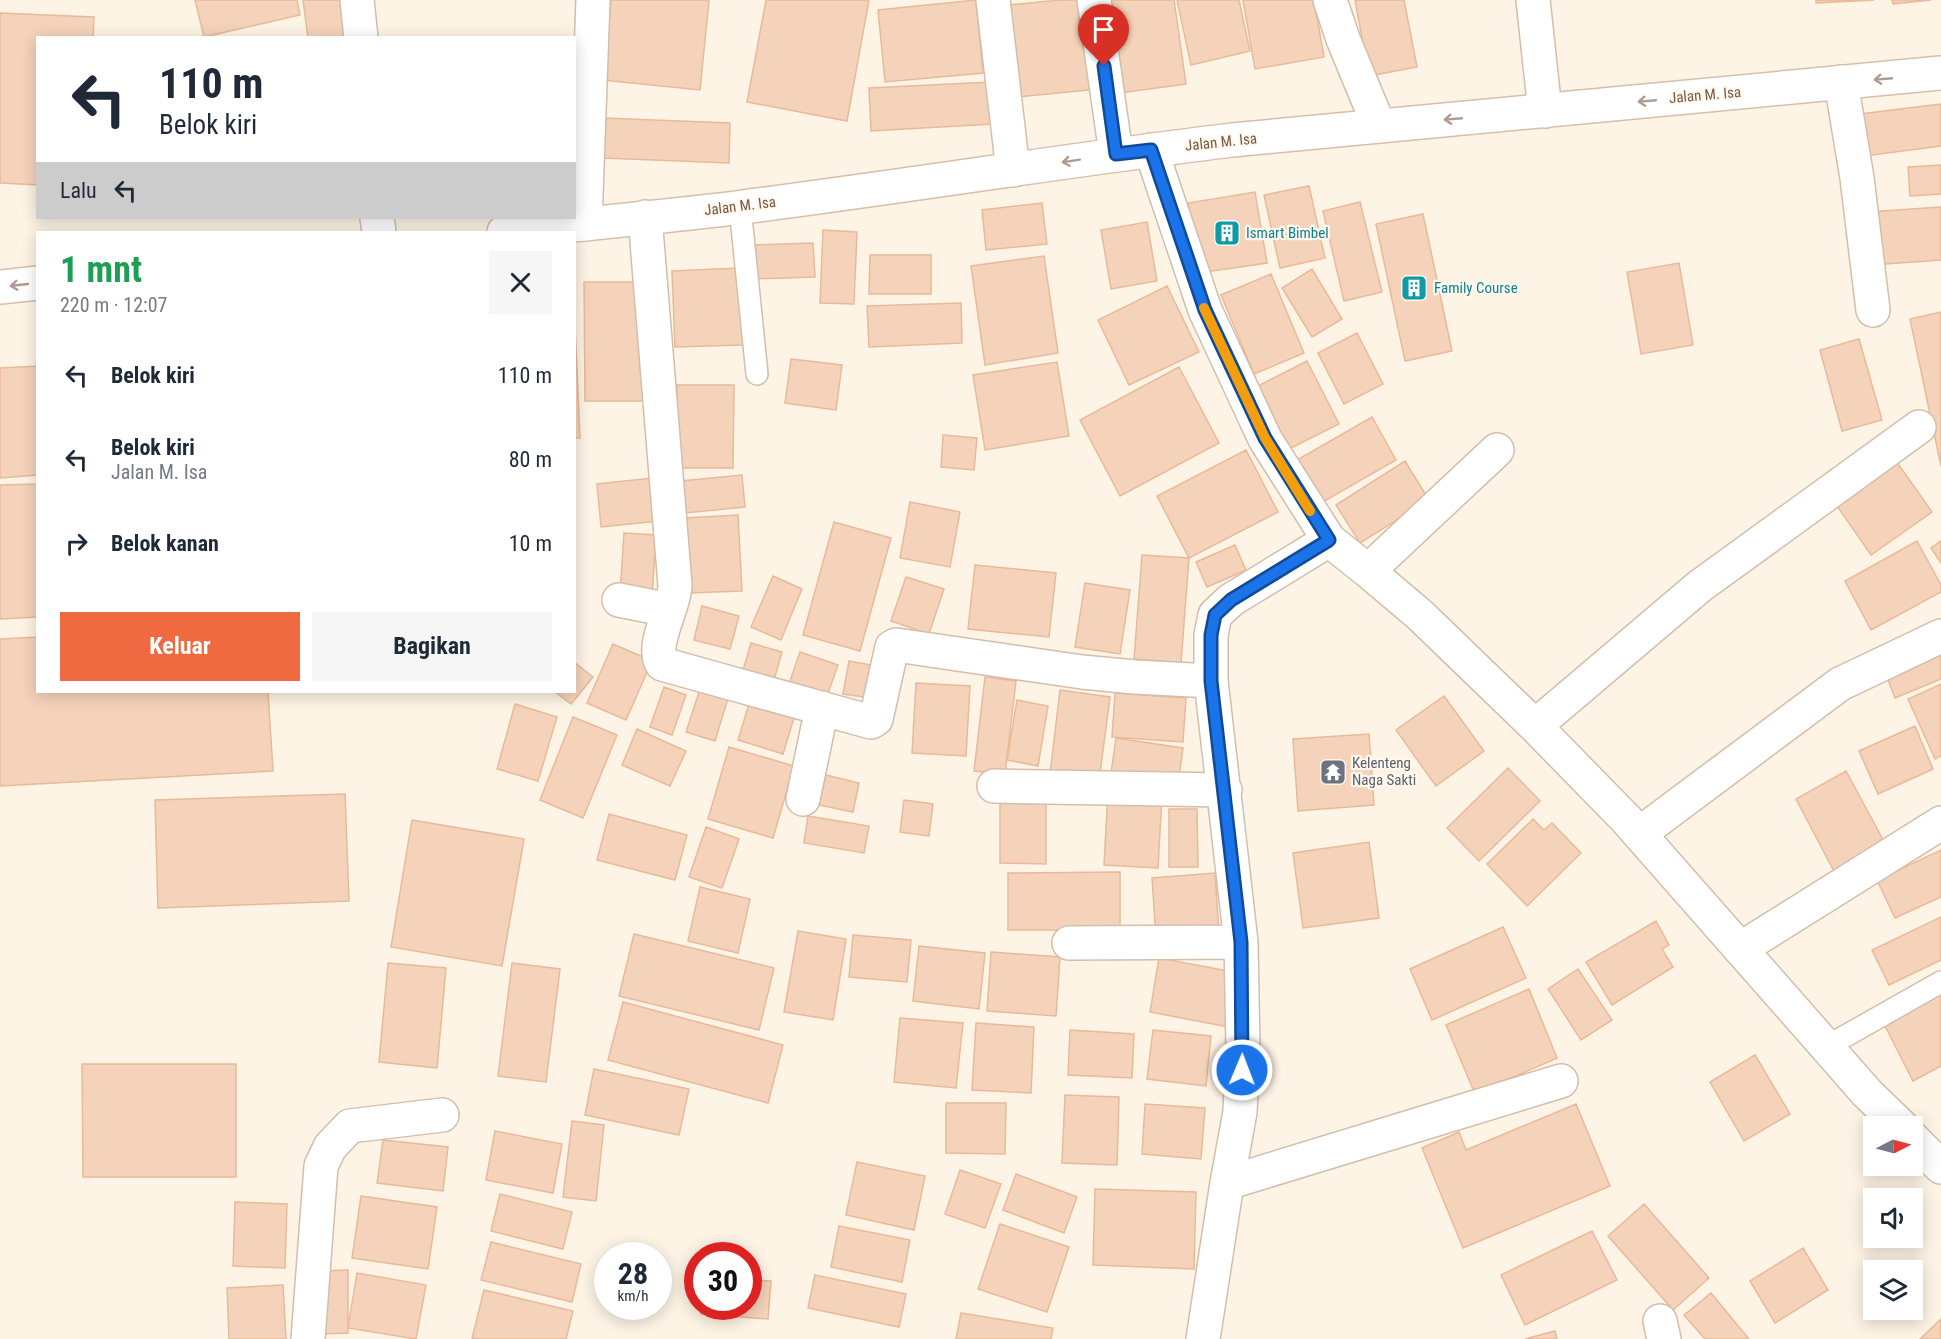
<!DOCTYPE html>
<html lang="id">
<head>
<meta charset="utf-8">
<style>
	:root { --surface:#fff; --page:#f6f6f7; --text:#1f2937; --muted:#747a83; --accent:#f06a41 }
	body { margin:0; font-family:"Roboto Condensed",sans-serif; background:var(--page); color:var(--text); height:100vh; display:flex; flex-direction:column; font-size:22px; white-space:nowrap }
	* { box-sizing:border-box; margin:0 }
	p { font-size:20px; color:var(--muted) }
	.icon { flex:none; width:33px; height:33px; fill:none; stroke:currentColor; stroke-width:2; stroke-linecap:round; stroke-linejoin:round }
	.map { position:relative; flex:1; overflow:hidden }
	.panel { position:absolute; left:36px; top:231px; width:540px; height:462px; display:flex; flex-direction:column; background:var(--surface); border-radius:0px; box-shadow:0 3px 15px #0003 }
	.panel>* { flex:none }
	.hud { position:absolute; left:36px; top:36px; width:540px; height:183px; border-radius:0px; box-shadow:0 3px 15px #0003; background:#fff; color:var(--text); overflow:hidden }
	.needle { width:39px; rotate:84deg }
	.buttons { position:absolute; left:1863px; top:1116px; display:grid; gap:12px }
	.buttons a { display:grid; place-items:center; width:60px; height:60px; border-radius:0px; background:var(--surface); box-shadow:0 3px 15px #0003; font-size:30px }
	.speed { position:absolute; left:594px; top:1242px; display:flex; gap:12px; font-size:30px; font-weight:700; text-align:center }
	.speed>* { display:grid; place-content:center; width:78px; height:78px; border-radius:50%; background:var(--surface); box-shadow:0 3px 15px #0003; line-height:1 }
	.speed small { font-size:15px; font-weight:400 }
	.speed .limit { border:9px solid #d22; background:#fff; color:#111 }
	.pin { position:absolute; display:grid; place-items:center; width:51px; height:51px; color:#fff; margin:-62px -26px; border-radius:50% 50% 50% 0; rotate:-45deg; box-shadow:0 0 6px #0007 }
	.pin .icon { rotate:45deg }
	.me { position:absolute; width:66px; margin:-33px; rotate:1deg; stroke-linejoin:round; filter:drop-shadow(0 0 4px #0008) }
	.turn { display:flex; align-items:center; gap:21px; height:126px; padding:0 24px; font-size:27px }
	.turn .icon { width:78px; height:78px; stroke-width:2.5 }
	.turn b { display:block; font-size:42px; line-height:51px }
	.then { display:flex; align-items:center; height:57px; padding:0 24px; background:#0003; gap:12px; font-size:22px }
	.round { display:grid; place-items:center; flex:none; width:63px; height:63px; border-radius:0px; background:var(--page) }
	.headline { display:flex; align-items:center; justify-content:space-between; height:102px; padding:0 24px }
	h1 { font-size:36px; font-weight:700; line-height:45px; color:#1e9e55 }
	.cta { display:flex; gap:12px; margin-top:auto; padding:12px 24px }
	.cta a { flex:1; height:69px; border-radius:0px; background:var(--accent); color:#fff; font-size:24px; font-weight:700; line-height:69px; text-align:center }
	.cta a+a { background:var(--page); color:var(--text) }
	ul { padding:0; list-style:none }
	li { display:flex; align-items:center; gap:18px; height:84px; padding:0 24px }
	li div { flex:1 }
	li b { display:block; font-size:22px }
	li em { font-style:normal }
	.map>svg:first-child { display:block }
	.building { fill:#f5d3ba; stroke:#e9b999; stroke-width:1.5 }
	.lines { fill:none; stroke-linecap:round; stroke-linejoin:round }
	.service-casing { stroke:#d3beac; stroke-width:24 }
	.minor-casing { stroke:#d3beac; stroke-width:36 }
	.secondary-casing { stroke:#d6beaa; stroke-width:36 }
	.service { stroke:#fff; stroke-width:21 }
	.minor { stroke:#fff; stroke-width:33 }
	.secondary { stroke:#fff; stroke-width:33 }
	.oneway { stroke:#af9c91 }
	.route-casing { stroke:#114b97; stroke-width:15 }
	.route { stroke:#1a73e8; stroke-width:10 }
	.slow { stroke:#f59e0b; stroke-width:10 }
	.labels { text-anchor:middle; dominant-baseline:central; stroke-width:4.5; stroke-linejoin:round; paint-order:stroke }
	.street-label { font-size:15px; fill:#795a48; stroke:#fff8ed }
	.culture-label { font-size:15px; fill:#0d838f; stroke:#fff8ed; text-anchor:start }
	.worship-label { font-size:15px; fill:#5b616d; stroke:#fff8ed; text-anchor:start }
</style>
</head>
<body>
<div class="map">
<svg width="1941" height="1339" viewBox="0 0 1941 1339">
	<rect width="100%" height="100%" fill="#fef4e5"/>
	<path class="building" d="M 195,0 L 297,0 L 300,15 L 204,37 Z
		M 303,0 L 344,0 L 348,38 L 308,38 Z
		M 611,0 L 709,0 L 700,90 L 603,80 Z
		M 766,0 L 869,0 L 847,121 L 747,102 Z
		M 976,0 L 983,73 L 885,82 L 878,10 Z
		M 1060,0 L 1089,0 L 1098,89 L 1018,97 L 1008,5 Z
		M 1099,0 L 1174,0 L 1186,84 L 1112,94 Z
		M 1177,0 L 1239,0 L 1250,51 L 1191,65 Z
		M 1243,0 L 1314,0 L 1324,57 L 1255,69 Z
		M 1355,0 L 1404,0 L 1417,67 L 1369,76 Z
		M 1816,0 L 1874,0 L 1816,3 Z
		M 1892,0 L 1931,0 L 1893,4 Z
		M 0,13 L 94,17 L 93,38 L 38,38 L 38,185 L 0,183 Z
		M 991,82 L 993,124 L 871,131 L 869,88 Z
		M 1941,104 L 1941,146 L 1857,157 L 1852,115 Z
		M 604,118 L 730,123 L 729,163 L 603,158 Z
		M 1941,165 L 1941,194 L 1910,196 L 1908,167 Z
		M 1309,186 L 1325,258 L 1280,268 L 1264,195 Z
		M 1255,192 L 1267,263 L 1199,273 L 1188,203 Z
		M 1360,202 L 1382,292 L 1344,301 L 1323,211 Z
		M 1042,203 L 1047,244 L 986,250 L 982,210 Z
		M 1941,207 L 1941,260 L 1872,265 L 1868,212 Z
		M 1423,214 L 1452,351 L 1405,361 L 1376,224 Z
		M 1147,222 L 1157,281 L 1111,289 L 1101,230 Z
		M 823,230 L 857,232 L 854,304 L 820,303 Z
		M 813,243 L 815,277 L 752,279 L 751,245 Z
		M 870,255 L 931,255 L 931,294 L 869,294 Z
		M 1044,256 L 1058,353 L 985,365 L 971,266 Z
		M 1679,263 L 1693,345 L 1641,354 L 1627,272 Z
		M 739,268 L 743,345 L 675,347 L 672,271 Z
		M 1312,269 L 1342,319 L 1312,337 L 1282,288 Z
		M 1271,274 L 1304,353 L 1254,374 L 1221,295 Z
		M 584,282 L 643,282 L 643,401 L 585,401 Z
		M 1167,286 L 1199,352 L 1129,385 L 1098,320 Z
		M 961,303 L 962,343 L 869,347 L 867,306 Z
		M 1941,312 L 1941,466 L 1910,319 Z
		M 575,325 L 580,438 L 574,438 L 574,325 Z
		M 1357,333 L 1383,384 L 1344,404 L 1318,353 Z
		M 1859,339 L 1882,420 L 1842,431 L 1820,350 Z
		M 791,359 L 842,365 L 836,410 L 785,403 Z
		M 1307,361 L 1339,424 L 1289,449 L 1258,386 Z
		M 1057,362 L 1069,436 L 985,450 L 973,375 Z
		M 38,366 L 38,475 L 0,478 L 0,368 Z
		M 1179,367 L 1219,443 L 1120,496 L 1080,420 Z
		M 677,385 L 734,385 L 733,468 L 676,468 Z
		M 1372,417 L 1396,460 L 1321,503 L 1297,460 Z
		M 943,435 L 977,438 L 974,470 L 941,467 Z
		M 1246,450 L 1278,512 L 1189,558 L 1157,496 Z
		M 1405,461 L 1429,500 L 1360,543 L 1336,505 Z
		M 1896,461 L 1932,512 L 1871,555 L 1835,503 Z
		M 742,475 L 745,507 L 685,513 L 681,481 Z
		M 653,478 L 658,521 L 601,527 L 597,484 Z
		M 38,484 L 38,617 L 0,619 L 0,485 Z
		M 910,502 L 960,512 L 950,567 L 900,558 Z
		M 738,515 L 742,591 L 690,593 L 685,518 Z
		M 834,522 L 891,538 L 860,651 L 803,635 Z
		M 624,533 L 656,535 L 652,596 L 620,594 Z
		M 1917,541 L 1941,585 L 1941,592 L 1871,630 L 1845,581 Z
		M 1941,541 L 1941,563 L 1931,548 Z
		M 1235,545 L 1246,570 L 1207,587 L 1196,562 Z
		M 1142,555 L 1189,558 L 1181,663 L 1134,659 Z
		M 975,565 L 1056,573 L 1049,637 L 968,629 Z
		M 773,576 L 802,589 L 781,640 L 751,627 Z
		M 906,577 L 944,589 L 929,634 L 891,621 Z
		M 1085,583 L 1130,590 L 1120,654 L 1075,647 Z
		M 702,606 L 739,616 L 730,649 L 694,640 Z
		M 38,637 L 38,692 L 268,692 L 273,771 L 0,786 L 0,639 Z
		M 751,643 L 782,652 L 774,680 L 743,670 Z
		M 1941,643 L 1941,679 L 1895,698 L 1883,667 Z
		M 613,644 L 652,661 L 626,720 L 587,703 Z
		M 800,652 L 838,665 L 827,696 L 789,684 Z
		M 849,661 L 877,666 L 871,698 L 843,694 Z
		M 574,662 L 593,677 L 571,704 L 555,692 L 574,692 Z
		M 985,677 L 1016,681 L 1005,774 L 974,771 Z
		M 916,683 L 970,686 L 966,756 L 912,753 Z
		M 1941,684 L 1941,756 L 1935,759 L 1908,699 Z
		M 701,686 L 729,695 L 715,741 L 686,732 Z
		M 664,687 L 686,695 L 672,735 L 650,727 Z
		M 1060,690 L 1110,697 L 1099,781 L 1050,774 Z
		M 1115,693 L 1186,698 L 1183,742 L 1112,737 Z
		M 1444,696 L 1484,751 L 1436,786 L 1396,730 Z
		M 1017,700 L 1048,706 L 1038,766 L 1007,760 Z
		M 515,704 L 557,717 L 538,781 L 497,769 Z
		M 749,704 L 794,718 L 783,754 L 738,740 Z
		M 573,717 L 617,735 L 583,818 L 540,800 Z
		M 1915,726 L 1933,769 L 1878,794 L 1859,751 Z
		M 637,729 L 686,751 L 670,786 L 622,765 Z
		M 1369,734 L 1374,805 L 1298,811 L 1293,739 Z
		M 1116,738 L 1183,748 L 1178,784 L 1111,773 Z
		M 729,747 L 794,766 L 773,838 L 708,819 Z
		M 1508,768 L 1540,801 L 1479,861 L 1447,828 Z
		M 1846,771 L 1888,849 L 1837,877 L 1796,799 Z
		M 826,775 L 859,783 L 853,812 L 819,805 Z
		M 1108,792 L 1162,795 L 1158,868 L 1104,865 Z
		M 345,794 L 349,901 L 158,908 L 155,800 Z
		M 1000,796 L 1046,796 L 1046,864 L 1000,863 Z
		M 904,800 L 933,804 L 929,836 L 900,832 Z
		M 1169,809 L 1197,809 L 1198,867 L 1169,867 Z
		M 609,814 L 687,835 L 675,880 L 597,860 Z
		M 808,816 L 869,826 L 864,853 L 804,843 Z
		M 1533,819 L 1544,830 L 1552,823 L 1581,853 L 1527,906 L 1487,864 Z
		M 412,820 L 524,839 L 502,966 L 391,947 Z
		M 706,827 L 739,839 L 722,888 L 689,877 Z
		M 1369,842 L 1379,918 L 1303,928 L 1293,853 Z
		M 1941,850 L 1941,897 L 1895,918 L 1877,880 Z
		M 1120,872 L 1120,930 L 1008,930 L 1008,873 Z
		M 1215,873 L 1219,934 L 1156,938 L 1152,878 Z
		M 700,887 L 750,899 L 738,953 L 688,941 Z
		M 1941,917 L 1941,960 L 1889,985 L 1872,950 Z
		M 1656,921 L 1669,945 L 1662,949 L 1673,967 L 1612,1005 L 1586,962 Z
		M 1503,927 L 1526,978 L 1432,1020 L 1410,969 Z
		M 798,931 L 846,939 L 833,1020 L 784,1012 Z
		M 634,934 L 774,968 L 759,1030 L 619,996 Z
		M 853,935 L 911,940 L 907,982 L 849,977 Z
		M 919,946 L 985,953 L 979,1009 L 913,1001 Z
		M 991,952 L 1060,957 L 1056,1016 L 987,1011 Z
		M 1159,958 L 1239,973 L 1229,1027 L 1150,1012 Z
		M 388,963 L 446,968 L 437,1068 L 379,1062 Z
		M 512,963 L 560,969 L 546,1082 L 498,1076 Z
		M 1578,969 L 1612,1020 L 1581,1040 L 1548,989 Z
		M 1941,986 L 1941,1066 L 1913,1081 L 1881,1018 Z
		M 1529,989 L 1557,1058 L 1475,1094 L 1446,1025 Z
		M 623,1002 L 783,1045 L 768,1103 L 608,1060 Z
		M 900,1018 L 963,1023 L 956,1088 L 894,1082 Z
		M 976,1023 L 1034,1027 L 1031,1093 L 972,1090 Z
		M 1070,1030 L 1134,1034 L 1132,1078 L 1068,1075 Z
		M 1153,1030 L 1211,1036 L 1206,1086 L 1147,1079 Z
		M 1755,1055 L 1790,1114 L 1744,1141 L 1710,1082 Z
		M 82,1064 L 236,1064 L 236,1177 L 83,1177 Z
		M 594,1069 L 689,1089 L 679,1135 L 585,1115 Z
		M 1065,1095 L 1119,1097 L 1117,1165 L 1062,1163 Z
		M 946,1103 L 1006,1103 L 1005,1154 L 946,1153 Z
		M 1145,1104 L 1205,1108 L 1201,1159 L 1142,1154 Z
		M 1576,1104 L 1610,1186 L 1463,1248 L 1422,1148 L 1459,1132 L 1466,1150 Z
		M 572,1121 L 604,1125 L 596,1201 L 563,1197 Z
		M 495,1131 L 562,1144 L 553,1193 L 486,1180 Z
		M 383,1140 L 448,1147 L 443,1191 L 377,1183 Z
		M 857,1162 L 925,1176 L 914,1230 L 846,1215 Z
		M 960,1170 L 1001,1184 L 985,1228 L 945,1214 Z
		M 1016,1174 L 1077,1197 L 1064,1233 L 1003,1210 Z
		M 1095,1189 L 1196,1192 L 1194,1269 L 1093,1265 Z
		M 500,1194 L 572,1212 L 563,1249 L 491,1231 Z
		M 361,1196 L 437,1207 L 428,1269 L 352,1258 Z
		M 235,1202 L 287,1204 L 285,1268 L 233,1266 Z
		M 1644,1204 L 1709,1278 L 1673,1310 L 1608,1236 Z
		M 1000,1224 L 1069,1247 L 1047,1312 L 978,1289 Z
		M 839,1226 L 910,1240 L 902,1282 L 831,1267 Z
		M 1592,1231 L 1617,1280 L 1525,1325 L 1501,1275 Z
		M 491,1242 L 581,1264 L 572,1302 L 481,1280 Z
		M 1803,1248 L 1828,1290 L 1775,1323 L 1750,1281 Z
		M 348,1270 L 348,1333 L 321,1334 L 320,1271 Z
		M 357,1273 L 426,1285 L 416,1339 L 348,1328 Z
		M 815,1275 L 906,1294 L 899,1327 L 808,1308 Z
		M 748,1280 L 771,1281 L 768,1319 L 701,1314 L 702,1306 L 748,1306 Z
		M 283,1285 L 286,1339 L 229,1339 L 227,1288 Z
		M 484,1290 L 573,1311 L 566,1339 L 472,1339 Z
		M 1711,1293 L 1749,1339 L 1705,1339 L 1684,1315 Z
		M 961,1313 L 1053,1328 L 1051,1339 L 956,1339 Z
		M 1941,1319 L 1941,1339 L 1920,1339 Z
		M 1555,1331 L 1557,1339 L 1525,1339 Z"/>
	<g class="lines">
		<defs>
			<path id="service" d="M 740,207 L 757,374
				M 1826,1047 L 1941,982"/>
			<path id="minor" d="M 357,0 L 361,38
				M 993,0 L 1013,170
				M 1094,0 L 1116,154
				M 1330,0 L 1343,39 L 1379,126
				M 1533,0 L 1545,111
				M 1841,82 L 1857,178 L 1873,310
				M 1151,150 L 1205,310 L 1265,439 L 1329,540 L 1368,571 L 1420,615 L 1535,726 L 1626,819 L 1867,1093 L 1901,1126
				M 645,217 L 675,585 C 675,607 650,645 662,664 L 871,722 L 876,719 L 892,647 L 896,645 L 1082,672 L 1135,677 L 1211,681
				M 377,218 L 379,232
				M 585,224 L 593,0
				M 1368,571 L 1497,450
				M 619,600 L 669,610
				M 1535,726 L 1700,586 L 1919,427
				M 994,786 L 1225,790
				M 803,799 L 822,708
				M 1639,834 L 1840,684 L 1941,636
				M 1069,943 L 1241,942
				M 1740,949 L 1941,823
				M 1912,1138 L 1941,1167
				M 1227,1183 L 1561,1081
				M 1660,1321 L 1664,1339
				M 308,1339 L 321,1166 L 330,1147 L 350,1126 L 442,1115
				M 1203,1339 L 1227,1183 L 1240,1112 L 1243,1049 L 1241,942 L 1211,681 L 1211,635 L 1215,615 L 1231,600 L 1329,540"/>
			<path id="secondary" d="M 504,232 C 583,224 663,217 743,207 C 906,186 1068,160 1232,140 L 1941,73
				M 0,287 L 38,283"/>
		</defs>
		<use href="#service" class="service-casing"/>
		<use href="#minor" class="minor-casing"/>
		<use href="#secondary" class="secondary-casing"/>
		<use href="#service" class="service"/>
		<use href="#minor" class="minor"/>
		<use href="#secondary" class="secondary"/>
	</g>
	<defs><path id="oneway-shaft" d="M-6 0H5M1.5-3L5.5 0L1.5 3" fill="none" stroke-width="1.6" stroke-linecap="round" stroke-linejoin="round" transform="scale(1.5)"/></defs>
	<g class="oneway">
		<use href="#oneway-shaft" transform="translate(1883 79) rotate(175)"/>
		<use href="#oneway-shaft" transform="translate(1647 101) rotate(175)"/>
		<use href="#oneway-shaft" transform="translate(1453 119) rotate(175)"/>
		<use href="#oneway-shaft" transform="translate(1071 161) rotate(171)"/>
		<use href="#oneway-shaft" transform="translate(19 285) rotate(174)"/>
	</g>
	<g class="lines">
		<defs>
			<path id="route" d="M 1104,66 L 1116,154 L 1151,150 L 1205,310 L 1265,438 L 1329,540 L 1231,600 L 1215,615 L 1211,635 L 1211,681 L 1241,942 L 1242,1070"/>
		</defs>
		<use href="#route" class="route-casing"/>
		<use href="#route" class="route"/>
		<path class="slow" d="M 1204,308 L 1265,438 L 1310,511"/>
	</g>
	<defs>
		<symbol id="building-square" viewBox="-11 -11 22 22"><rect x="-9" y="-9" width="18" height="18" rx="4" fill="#0f9aa8" stroke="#fff8ed"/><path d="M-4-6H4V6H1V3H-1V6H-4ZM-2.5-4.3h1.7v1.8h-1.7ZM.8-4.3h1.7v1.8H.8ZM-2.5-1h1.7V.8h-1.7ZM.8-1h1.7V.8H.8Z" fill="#fff"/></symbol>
		<symbol id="temple-square" viewBox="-11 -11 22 22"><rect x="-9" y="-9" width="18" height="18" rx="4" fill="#6b7280" stroke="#fff8ed"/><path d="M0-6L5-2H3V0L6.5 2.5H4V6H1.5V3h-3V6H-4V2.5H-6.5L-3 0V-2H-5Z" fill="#fff"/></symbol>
	</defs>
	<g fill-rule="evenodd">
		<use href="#building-square" x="1212" y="218" width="30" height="30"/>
		<use href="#building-square" x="1399" y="273" width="30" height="30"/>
		<use href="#temple-square" x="1318" y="757" width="30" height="30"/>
	</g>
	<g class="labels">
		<g class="street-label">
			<text transform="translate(1705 95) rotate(-5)">Jalan M. Isa</text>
			<text transform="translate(1221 142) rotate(-6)">Jalan M. Isa</text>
			<text transform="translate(740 206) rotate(-7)">Jalan M. Isa</text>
		</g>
		<g class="culture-label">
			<text x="1246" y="233">Ismart Bimbel</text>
			<text x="1434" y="288">Family Course</text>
		</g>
		<g class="worship-label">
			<text x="1352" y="763">Kelenteng<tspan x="1352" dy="17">Naga Sakti</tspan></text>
		</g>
	</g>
</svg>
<div class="buttons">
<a><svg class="needle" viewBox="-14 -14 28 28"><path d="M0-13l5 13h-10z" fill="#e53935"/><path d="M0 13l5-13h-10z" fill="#747a83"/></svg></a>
<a><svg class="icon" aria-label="sound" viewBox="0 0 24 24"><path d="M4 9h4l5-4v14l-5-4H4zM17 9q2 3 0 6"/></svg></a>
<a><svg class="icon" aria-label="layers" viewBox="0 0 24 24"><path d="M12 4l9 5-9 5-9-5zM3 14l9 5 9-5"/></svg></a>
</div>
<div class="speed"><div>28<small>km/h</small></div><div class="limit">30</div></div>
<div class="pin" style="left:1104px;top:66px;background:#d93025"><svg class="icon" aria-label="arrive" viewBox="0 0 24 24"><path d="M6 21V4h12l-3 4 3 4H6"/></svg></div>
<svg class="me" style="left:1242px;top:1070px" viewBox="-20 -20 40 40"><circle r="17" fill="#1a73e8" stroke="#fff" stroke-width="3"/><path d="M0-11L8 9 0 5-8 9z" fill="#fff"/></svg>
<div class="hud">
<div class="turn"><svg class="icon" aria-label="left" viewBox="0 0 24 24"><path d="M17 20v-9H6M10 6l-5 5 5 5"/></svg><div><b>110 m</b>Belok kiri</div></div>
<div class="then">Lalu<svg class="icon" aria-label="left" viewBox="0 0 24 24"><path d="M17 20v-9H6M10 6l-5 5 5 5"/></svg></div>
</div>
<section class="panel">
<div class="headline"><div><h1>1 mnt</h1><p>220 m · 12:07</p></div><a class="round"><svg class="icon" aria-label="close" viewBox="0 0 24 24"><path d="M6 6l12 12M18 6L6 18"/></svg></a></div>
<ul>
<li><svg class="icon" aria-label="left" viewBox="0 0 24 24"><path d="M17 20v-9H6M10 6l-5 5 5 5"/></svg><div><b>Belok kiri</b></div><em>110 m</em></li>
<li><svg class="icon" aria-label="left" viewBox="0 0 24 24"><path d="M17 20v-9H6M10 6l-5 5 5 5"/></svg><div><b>Belok kiri</b><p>Jalan M. Isa</p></div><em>80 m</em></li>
<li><svg class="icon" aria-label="right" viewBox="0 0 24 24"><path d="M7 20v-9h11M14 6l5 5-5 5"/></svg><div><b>Belok kanan</b></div><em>10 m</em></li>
</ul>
<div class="cta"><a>Keluar</a><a>Bagikan</a></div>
</section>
</div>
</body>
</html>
